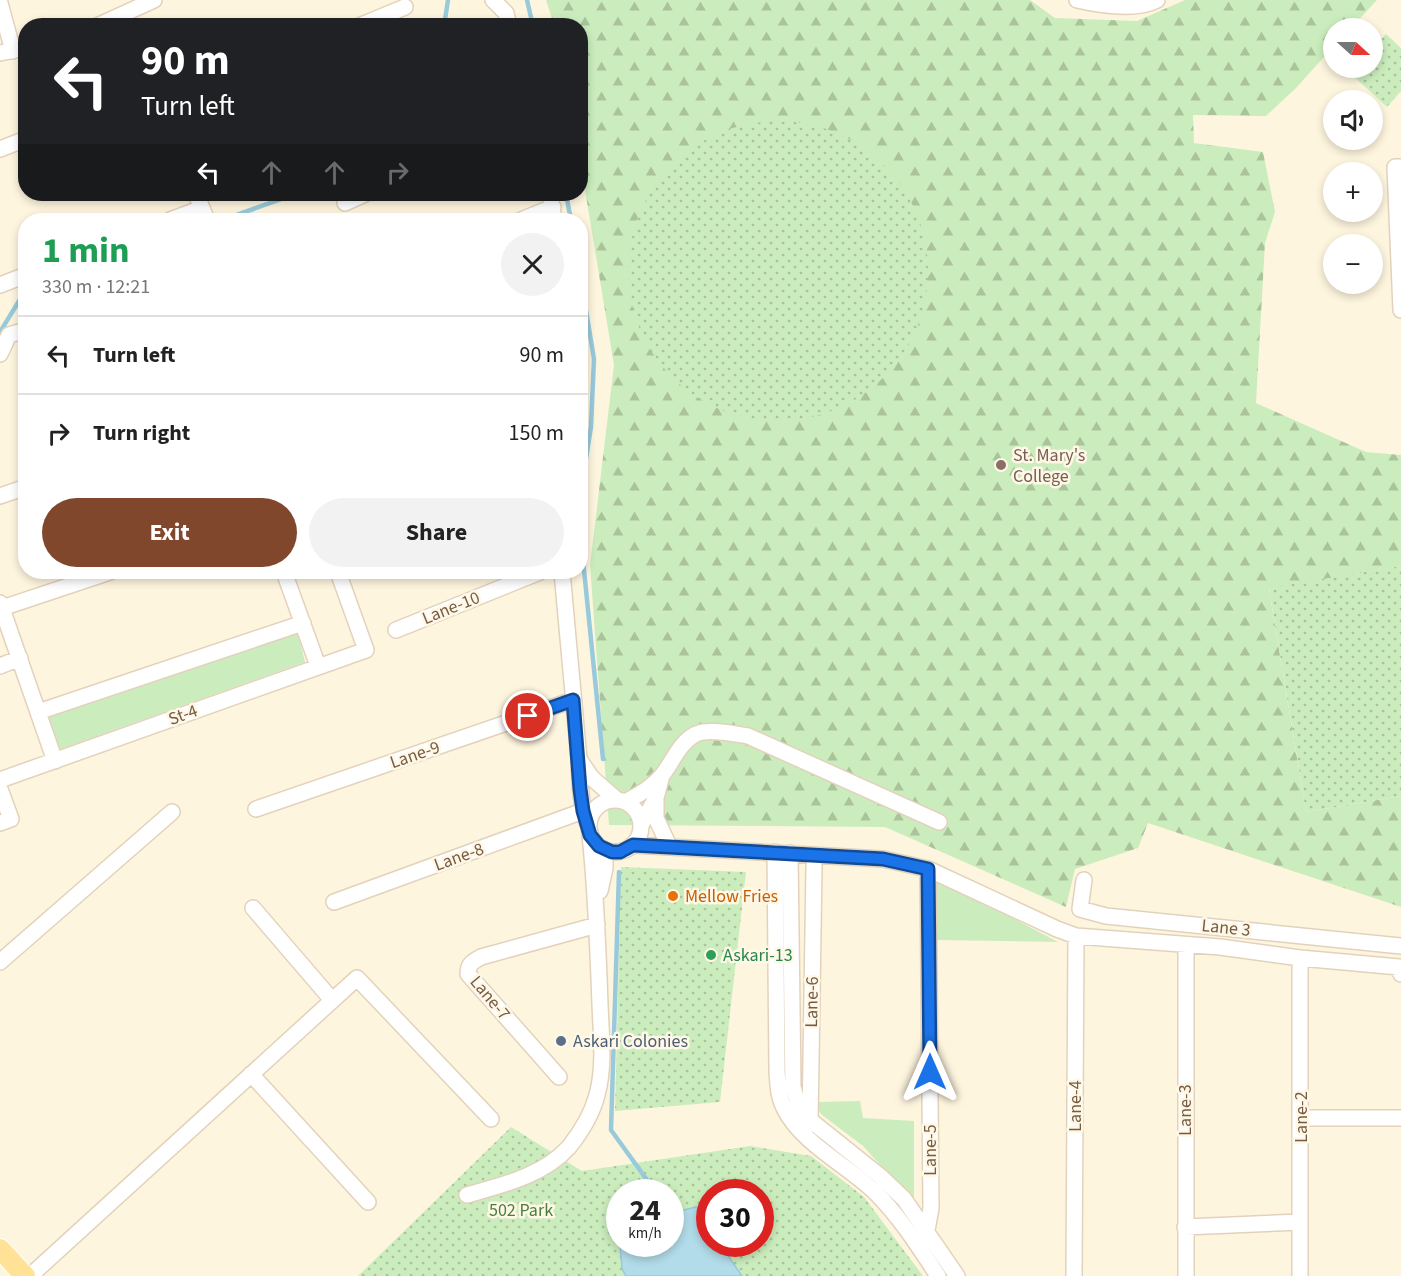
<!DOCTYPE html>
<html lang="en">
<head>
<meta charset="utf-8">
<style>
	:root { --surface:#fff; --page:#f2f2f2; --text:#222; --muted:#767676; --line:#e0e0e0; --accent:#80472c }
	body { margin:0; font-family:"Source Sans 3",sans-serif; background:var(--page); color:var(--text); height:100vh; display:flex; flex-direction:column; font-size:22px; white-space:nowrap }
	* { box-sizing:border-box; margin:0 }
	p { font-size:20px; color:var(--muted) }
	.icon { flex:none; width:33px; height:33px; fill:none; stroke:currentColor; stroke-width:2; stroke-linecap:round; stroke-linejoin:round }
	.map { position:relative; flex:1; overflow:hidden }
	.panel { position:absolute; left:18px; top:213px; width:570px; height:366px; display:flex; flex-direction:column; background:var(--surface); border-radius:24px; box-shadow:0 3px 9px #0003 }
	.panel>* { flex:none }
	.banner { position:absolute; left:18px; top:18px; width:570px; height:183px; border-radius:24px; box-shadow:0 3px 9px #0003; background:#202124; color:#fff; overflow:hidden }
	.needle { width:39px; rotate:111deg }
	.buttons { position:absolute; left:1323px; top:18px; display:grid; gap:12px }
	.buttons a { display:grid; place-items:center; width:60px; height:60px; border-radius:50%; background:var(--surface); box-shadow:0 3px 9px #0003; font-size:30px }
	.speed { position:absolute; left:606px; top:1179px; display:flex; gap:12px; font-size:30px; font-weight:700; text-align:center }
	.speed>* { display:grid; place-content:center; width:78px; height:78px; border-radius:50%; background:var(--surface); box-shadow:0 3px 9px #0003; line-height:1 }
	.speed small { font-size:15px; font-weight:400 }
	.speed .limit { border:9px solid #d22; background:#fff; color:#111 }
	.pin { position:absolute; display:grid; place-items:center; width:51px; height:51px; color:#fff; margin:-26px; border:3px solid #fff; border-radius:50%; box-shadow:0 2px 6px #0007 }
	.me { position:absolute; width:66px; margin:-33px; rotate:0deg; stroke-linejoin:round; filter:drop-shadow(0 0 4px #0008) }
	.turn { display:flex; align-items:center; gap:21px; height:126px; padding:0 24px; font-size:27px }
	.turn .icon { width:78px; height:78px; stroke-width:2.5 }
	.turn b { display:block; font-size:42px; line-height:51px }
	.lanes { display:flex; align-items:center; height:57px; padding:0 24px; background:#0003; justify-content:center; gap:30px; direction:ltr }
	.lanes .off { opacity:.35 }
	.round { display:grid; place-items:center; flex:none; width:63px; height:63px; border-radius:32px; background:var(--page) }
	.head { display:flex; align-items:center; justify-content:space-between; height:102px; padding:0 24px }
	h1 { font-size:36px; font-weight:700; line-height:45px; color:#1e9e55 }
	.action { display:flex; gap:12px; margin-top:auto; padding:12px 24px }
	.action a { flex:1; height:69px; border-radius:36px; background:var(--accent); color:#fff; font-size:24px; font-weight:700; line-height:69px; text-align:center }
	.action a+a { background:var(--page); color:var(--text) }
	ul { padding:0; list-style:none }
	li { display:flex; align-items:center; gap:18px; height:78px; padding:0 24px; border-top:2px solid var(--line) }
	li div { flex:1 }
	li b { display:block; font-size:22px }
	li em { font-style:normal }
	.map>svg:first-child { display:block }
	.grass { fill:#cbedbd }
	.forest { fill:url(#forest-firs) }
	.park { fill:url(#park-dots); fill-rule:evenodd }
	.water { fill:#b2dce9; stroke:#98cadc; stroke-width:1.5 }
	.lines { fill:none; stroke-linecap:round; stroke-linejoin:round }
	.stream { stroke:#98cadc; stroke-width:4.5 }
	.minor-casing { stroke:#e3d2bb; stroke-width:18 }
	.major-casing { stroke:#fff; stroke-width:22 }
	.minor { stroke:#fff; stroke-width:15 }
	.major { stroke:#ffe295; stroke-width:20 }
	.route-casing { stroke:#114b97; stroke-width:15 }
	.route { stroke:#1a73e8; stroke-width:10 }
	.education-dot { fill:#8d6e63; stroke:#fff8e7; stroke-width:2 }
	.food-dot { fill:#e8710a; stroke:#fff8e7; stroke-width:2 }
	.leisure-dot { fill:#2e9e5b; stroke:#fff8e7; stroke-width:2 }
	.service-dot { fill:#5c6f8a; stroke:#fff8e7; stroke-width:2 }
	.labels { text-anchor:middle; dominant-baseline:central; stroke-width:5; stroke-linejoin:round; paint-order:stroke }
	.education-label { font-size:18px; fill:#785e54; stroke:#fff8e7; text-anchor:start }
	.street-label { font-size:18px; fill:#775c45; stroke:#fff8e7 }
	.food-label { font-size:18px; fill:#c56008; stroke:#fff8e7; text-anchor:start }
	.leisure-label { font-size:18px; fill:#27864d; stroke:#fff8e7; text-anchor:start }
	.service-label { font-size:18px; fill:#4e5e75; stroke:#fff8e7; text-anchor:start }
	.park-label { font-size:18px; fill:#497e3b; stroke:#fff8e7 }
</style>
</head>
<body>
<div class="map">
<svg width="1401" height="1276" viewBox="0 0 1401 1276">
	<defs>
		<pattern id="forest-firs" width="22" height="20" patternUnits="userSpaceOnUse" patternTransform="scale(1.5)"><rect width="22" height="20" fill="#cbedbd"/><path d="M5 1l3.5 6h-7zM16 11l3.5 6h-7z" fill="#aac39b"/></pattern>
		<pattern id="park-dots" width="8" height="8" patternUnits="userSpaceOnUse" patternTransform="scale(1.5)"><rect width="8" height="8" fill="#cbedbd"/><path d="M2 2h.1M6 6h.1" fill="none" stroke="#aac39b" stroke-width="1.8" stroke-linecap="round"/></pattern>
	</defs>
	<rect width="100%" height="100%" fill="#fef5df"/>
	<path class="grass" d="M 298,633 L 305,662 L 58,750 L 46,714 Z
		M 939,881 L 945,882 L 1058,942 L 937,940 L 936,885 Z
		M 860,1101 L 863,1118 L 914,1121 L 914,1202 L 863,1146 L 822,1115 L 817,1108 L 818,1102 Z"/>
	<path class="forest" d="M 546,0 L 1030,0 L 1055,18 L 1137,21 L 1185,0 L 1377,0 L 1351,28 L 1334,28 L 1333,47 L 1296,88 L 1266,116 L 1193,115 L 1194,143 L 1263,152 L 1275,212 L 1265,243 L 1256,403 L 1366,452 L 1401,455 L 1401,566 L 1269,589 L 1306,812 L 1401,796 L 1401,907 L 1148,823 L 1138,848 L 1075,869 L 1066,907 L 885,827 L 609,825 L 590,565 L 614,365 L 581,166 L 580,26 L 554,25 Z"/>
	<path class="park" d="M 1386,34 L 1401,48 L 1401,91 L 1387,107 L 1350,73 L 1355,68 L 1372,68 L 1373,48 Z
		M628 271a150 150 0 1 1 300 0a150 150 0 1 1-300 0Z
		M 1401,566 L 1401,796 L 1306,812 L 1269,588 Z
		M 621,867 L 746,872 L 720,1102 L 615,1111 Z
		M 511,1127 L 582,1171 L 750,1146 L 811,1156 L 864,1197 L 923,1276 L 358,1276 ZM 620,1192 L 670,1192 L 670,1244 L 620,1244 ZM 710,1192 L 760,1192 L 760,1244 L 710,1244 Z"/>
	<path class="water" d="M 696,1207 L 707,1207 L 709,1211 L 710,1244 L 720,1244 L 742,1276 L 626,1276 L 622,1269 L 620,1244 L 670,1244 L 671,1213 Z"/>
	<g class="lines">
		<path class="stream" d="M 527,0 L 533,26
			M 444,26 L 448,0
			M 566,194 L 571,220
			M 222,220 L 290,196 L 290,194
			M 580,274 L 594,359 L 591,427 L 580,496
			M 0,332 L 22,296 L 26,294
			M 580,519 L 582,550 L 603,759
			M 619,872 L 611,1130 L 647,1180 L 640,1192"/>
		<defs>
			<path id="minor" d="M 493,0 L 506,13 L 509,26
				M 1077,0 C 1099,5 1136,11 1157,0
				M 0,3 L 13,51
				M 97,26 L 154,0
				M 359,26 L 405,7
				M 0,53 L 26,48
				M 0,149 L 26,139
				M 1401,167 L 1395,167 L 1401,310
				M 196,194 L 207,220
				M 550,194 L 554,220
				M 345,203 L 365,194
				M 170,220 L 202,208
				M 521,220 L 553,207
				M 0,285 L 26,275
				M 0,354 L 9,335 L 26,330
				M 0,496 L 26,487
				M 284,572 L 318,666
				M 562,572 L 579,759 C 580,783 580,805 589,827
				M 0,603 L 55,761
				M 2,608 L 110,572
				M 396,630 L 540,572
				M 0,666 L 20,658
				M 38,712 L 303,623
				M 579,759 L 592,778 L 617,800
				M 0,780 L 366,650 L 338,572
				M 0,789 L 11,819 L 0,823
				M589 826a26 26 0 1 1 52 0a26 26 0 1 1-52 0Z
				M 656,801 L 656,818 L 669,846
				M 625,802 C 639,795 653,787 663,774 C 673,761 680,742 696,734 C 708,728 734,734 748,736 L 939,822
				M 256,809 L 573,700
				M 641,825 L 656,798 L 662,775
				M 633,845 L 883,859 L 928,869 L 1057,929 L 1076,936 L 1220,947 L 1300,958 L 1399,967 L 1401,974
				M 775,852 L 777,1072 C 778,1084 778,1097 784,1108 C 801,1143 847,1165 875,1192 C 900,1217 919,1247 938,1276
				M 790,853 L 793,1087 L 798,1104 L 810,1120 L 880,1176 L 904,1199 L 957,1276
				M 1084,880 L 1080,909 L 1106,916 L 1401,946
				M 600,891 L 605,868 L 605,850
				M 334,902 L 583,811
				M 253,908 L 332,1000
				M 1186,945 L 1186,1276
				M 0,962 L 172,812
				M 251,1074 L 368,1202
				M 559,1077 L 468,974 C 468,964 472,962 481,957 L 597,925
				M 1301,1118 L 1401,1118
				M 810,1124 L 814,866
				M 467,1195 C 502,1185 543,1176 569,1147 C 581,1132 592,1114 597,1095 C 605,1066 601,1033 600,1004 C 598,947 596,891 590,835
				M 1185,1227 L 1300,1222
				M 926,1236 L 931,1208 L 928,869
				M 30,1276 L 357,978 L 491,1119
				M 1074,1276 L 1076,936
				M 1300,1276 L 1300,958"/>
			<path id="major" d="M 0,1249 L 25,1276"/>
		</defs>
		<use href="#minor" class="minor-casing"/>
		<use href="#major" class="major-casing"/>
		<use href="#minor" class="minor"/>
		<use href="#major" class="major"/>
	</g>
	<g class="lines">
		<defs>
			<path id="route" d="M 528,716 L 573,700 L 580,789 L 583,811 L 590,835 L 599,846 L 612,852 L 620,852 L 633,845 L 883,859 L 928,869 L 930,1072"/>
		</defs>
		<use href="#route" class="route-casing"/>
		<use href="#route" class="route"/>
	</g>
	<circle class="education-dot" cx="1001" cy="465" r="6"/>
	<circle class="food-dot" cx="673" cy="896" r="6"/>
	<circle class="leisure-dot" cx="711" cy="955" r="6"/>
	<circle class="service-dot" cx="561" cy="1041" r="6"/>
	<g class="labels">
		<g class="education-label">
			<text x="1013" y="455">St. Mary's<tspan x="1013" dy="21">College</tspan></text>
		</g>
		<g class="street-label">
			<text transform="translate(451 608) rotate(-22)">Lane-10</text>
			<text transform="translate(183 715) rotate(-20)">St-4</text>
			<text transform="translate(415 755) rotate(-19)">Lane-9</text>
			<text transform="translate(459 857) rotate(-20)">Lane-8</text>
			<text transform="translate(1226 928) rotate(6)">Lane 3</text>
			<text transform="translate(490 998) rotate(50)">Lane-7</text>
			<text transform="translate(812 1002) rotate(-89)">Lane-6</text>
			<text transform="translate(1075 1106) rotate(-90)">Lane-4</text>
			<text transform="translate(1185 1110) rotate(-90)">Lane-3</text>
			<text transform="translate(1301 1117) rotate(-90)">Lane-2</text>
			<text transform="translate(930 1150) rotate(-90)">Lane-5</text>
		</g>
		<g class="food-label">
			<text x="685" y="896">Mellow Fries</text>
		</g>
		<g class="leisure-label">
			<text x="723" y="955">Askari-13</text>
		</g>
		<g class="service-label">
			<text x="573" y="1041">Askari Colonies</text>
		</g>
		<g class="park-label">
			<text x="521" y="1210">502 Park</text>
		</g>
	</g>
</svg>
<div class="buttons">
<a><svg class="needle" viewBox="-14 -14 28 28"><path d="M0-13l5 13h-10z" fill="#e53935"/><path d="M0 13l5-13h-10z" fill="#767676"/></svg></a>
<a><svg class="icon" aria-label="sound" viewBox="0 0 24 24"><path d="M4 9h4l5-4v14l-5-4H4zM17 9q2 3 0 6"/></svg></a>
<a>+</a>
<a>−</a>
</div>
<div class="speed"><div>24<small>km/h</small></div><div class="limit">30</div></div>
<div class="pin" style="left:528px;top:716px;background:#d93025"><svg class="icon" aria-label="arrive" viewBox="0 0 24 24"><path d="M6 21V4h12l-3 4 3 4H6"/></svg></div>
<svg class="me" style="left:930px;top:1072px" viewBox="-20 -20 40 40"><path d="M0-17L14 15 0 8-14 15z" fill="#1a73e8" stroke="#fff" stroke-width="4"/></svg>
<div class="banner">
<div class="turn"><svg class="icon" aria-label="left" viewBox="0 0 24 24"><path d="M17 20v-9H6M10 6l-5 5 5 5"/></svg><div><b>90 m</b>Turn left</div></div>
<div class="lanes"><svg class="icon" aria-label="left" viewBox="0 0 24 24"><path d="M17 20v-9H6M10 6l-5 5 5 5"/></svg><svg class="icon off" aria-label="ahead" viewBox="0 0 24 24"><path d="M12 20V5M6 11l6-6 6 6"/></svg><svg class="icon off" aria-label="ahead" viewBox="0 0 24 24"><path d="M12 20V5M6 11l6-6 6 6"/></svg><svg class="icon off" aria-label="right" viewBox="0 0 24 24"><path d="M7 20v-9h11M14 6l5 5-5 5"/></svg></div>
</div>
<section class="panel">
<div class="head"><div><h1>1 min</h1><p>330 m · 12:21</p></div><a class="round"><svg class="icon" aria-label="close" viewBox="0 0 24 24"><path d="M6 6l12 12M18 6L6 18"/></svg></a></div>
<ul>
<li><svg class="icon" aria-label="left" viewBox="0 0 24 24"><path d="M17 20v-9H6M10 6l-5 5 5 5"/></svg><div><b>Turn left</b></div><em>90 m</em></li>
<li><svg class="icon" aria-label="right" viewBox="0 0 24 24"><path d="M7 20v-9h11M14 6l5 5-5 5"/></svg><div><b>Turn right</b></div><em>150 m</em></li>
</ul>
<div class="action"><a>Exit</a><a>Share</a></div>
</section>
</div>
</body>
</html>
